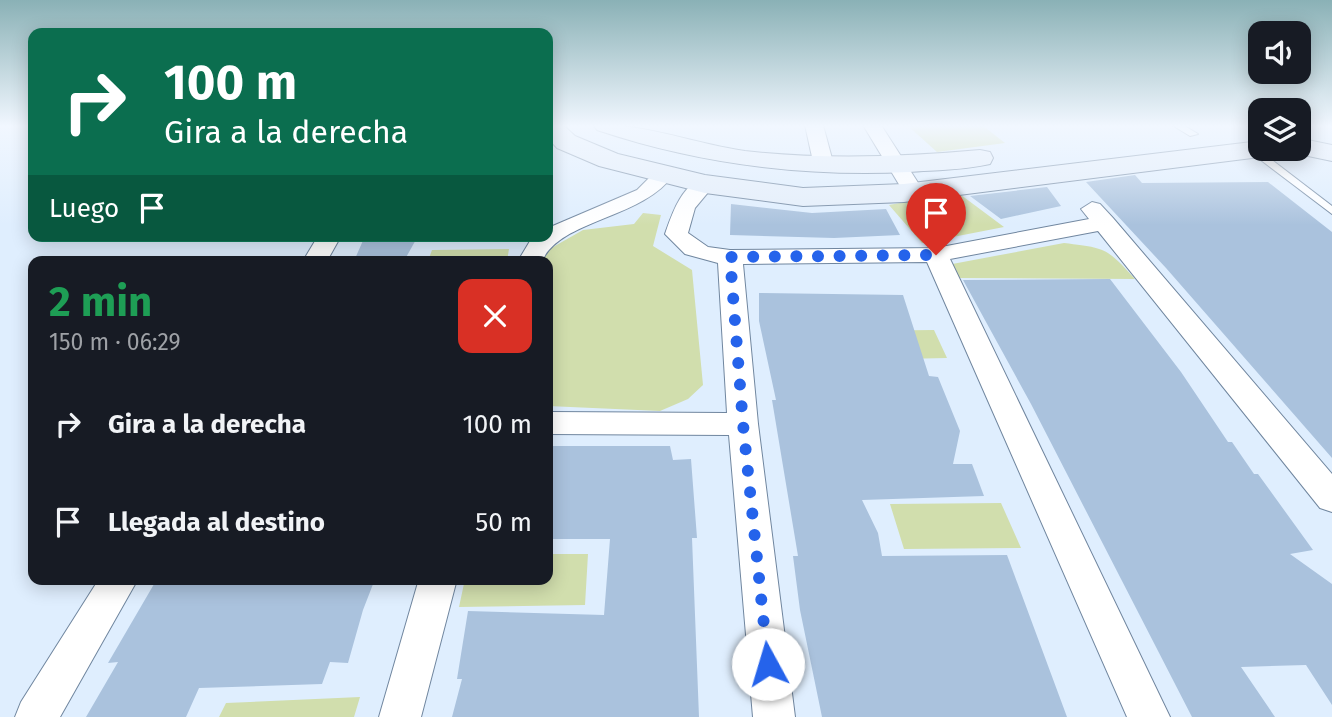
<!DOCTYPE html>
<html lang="es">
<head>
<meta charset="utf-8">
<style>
	:root { --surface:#171b24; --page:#242831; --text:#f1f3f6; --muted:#9ea1a6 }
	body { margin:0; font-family:"Fira Sans",sans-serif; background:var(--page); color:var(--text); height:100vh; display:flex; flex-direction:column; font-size:26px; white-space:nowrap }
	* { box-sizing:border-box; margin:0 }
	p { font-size:23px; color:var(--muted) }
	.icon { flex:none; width:38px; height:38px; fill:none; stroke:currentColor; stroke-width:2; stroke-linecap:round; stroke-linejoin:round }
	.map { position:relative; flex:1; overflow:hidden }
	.side { position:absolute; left:28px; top:256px; width:525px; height:329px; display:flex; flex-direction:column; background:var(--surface); border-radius:14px; box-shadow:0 4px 18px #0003 }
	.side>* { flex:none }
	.top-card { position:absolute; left:28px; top:28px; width:525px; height:214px; border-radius:14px; box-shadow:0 4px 18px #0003; background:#0b6e4f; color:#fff; overflow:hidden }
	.tools { position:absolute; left:1248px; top:21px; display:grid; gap:14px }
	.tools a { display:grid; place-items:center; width:63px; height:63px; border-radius:14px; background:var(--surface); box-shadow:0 4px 18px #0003; font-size:35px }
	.pin { position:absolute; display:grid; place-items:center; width:60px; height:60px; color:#fff; margin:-72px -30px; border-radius:50% 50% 50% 0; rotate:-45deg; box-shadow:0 0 7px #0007 }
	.pin .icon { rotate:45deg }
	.me { position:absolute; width:77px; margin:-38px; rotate:354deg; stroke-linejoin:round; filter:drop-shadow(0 0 5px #0008) }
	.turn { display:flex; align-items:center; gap:24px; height:147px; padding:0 21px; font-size:32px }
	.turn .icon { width:91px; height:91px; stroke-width:2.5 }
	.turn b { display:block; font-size:49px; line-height:60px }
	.then { display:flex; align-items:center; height:66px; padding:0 21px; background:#0003; gap:14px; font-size:26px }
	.round { display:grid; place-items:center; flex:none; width:74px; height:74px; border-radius:14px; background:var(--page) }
	.summary { display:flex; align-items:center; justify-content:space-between; height:119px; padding:0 21px }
	h1 { font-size:42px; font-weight:700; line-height:52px; color:#1e9e55 }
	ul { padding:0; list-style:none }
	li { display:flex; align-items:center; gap:21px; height:98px; padding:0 21px }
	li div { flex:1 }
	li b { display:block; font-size:26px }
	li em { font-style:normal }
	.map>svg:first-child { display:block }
	.green { fill:#d1dead }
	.building { fill:#aac2dd }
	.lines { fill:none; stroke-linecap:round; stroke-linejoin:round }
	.lane-casing { stroke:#70869f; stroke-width:2 }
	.street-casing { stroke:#70869f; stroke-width:2 }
	.secondary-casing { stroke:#70869f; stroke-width:2 }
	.lane { fill:#fff; fill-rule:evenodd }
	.street { fill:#fff; fill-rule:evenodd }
	.secondary { fill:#e4eefa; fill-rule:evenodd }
	.route { stroke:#2563eb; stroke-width:12; stroke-dasharray:0 21.6 }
</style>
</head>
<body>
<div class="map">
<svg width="1332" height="717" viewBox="0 0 1332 717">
	<rect width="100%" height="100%" fill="#dfeefe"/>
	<path class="green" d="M 907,125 L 982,125 L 1005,143 L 937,152 Z
		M 957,192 L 1004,227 L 922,243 L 889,205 Z
		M 643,213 L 661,215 L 653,246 L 692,270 L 703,385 L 688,399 L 660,411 L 548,406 L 548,261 L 543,261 L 546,251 L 583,230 L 634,224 Z
		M 1064,243 C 1106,248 1107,248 1135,279 L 955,278 L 947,265 Z
		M 509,249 L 507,261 L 428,261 L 432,250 Z
		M 934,330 L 947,358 L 855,360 L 846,331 Z
		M 1001,503 L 1021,548 L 904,549 L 890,504 Z
		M 548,554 L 588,554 L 585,605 L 459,607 L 465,579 L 548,579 Z
		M 360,697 L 354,717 L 219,717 L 226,703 Z"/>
	<path class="building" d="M 1135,175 L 1142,183 L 1268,182 L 1332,232 L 1332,458 L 1166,268 L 1086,182 Z
		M 1047,187 L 1061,206 L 1001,219 L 970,196 Z
		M 731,204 L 812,213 L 886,209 L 900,235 L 834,238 L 730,235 Z
		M 365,236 L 418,236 L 404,261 L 354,261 Z
		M 1110,279 L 1181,372 L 1228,442 L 1232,442 L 1254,474 L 1258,474 L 1313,550 L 1290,554 L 1332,584 L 1332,705 L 1306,665 L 1241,667 L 1275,717 L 1192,717 L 1031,404 L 963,280 Z
		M 759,293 L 903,295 L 929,376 L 938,377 L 960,431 L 953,464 L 972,464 L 984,496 L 862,500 L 878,533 L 882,556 L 1007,555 L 1067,717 L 822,717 L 800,610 L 793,556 L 798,556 L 772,400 L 776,400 L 759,321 Z
		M 548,446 L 670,446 L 673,460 L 691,459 L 697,538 L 692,538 L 699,717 L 452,717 L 462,679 L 457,679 L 468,611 L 604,615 L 610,539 L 548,539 Z
		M 157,579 L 375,579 L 363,610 L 348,663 L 330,662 L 322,684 L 199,688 L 186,717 L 86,717 L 118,662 L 108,663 Z"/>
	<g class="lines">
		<defs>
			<path id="lane" d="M 1172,125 L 1183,125 L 1198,134 L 1190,136 Z
				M 1249,147 L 1255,147 L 1332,206 L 1332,214 L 1249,151 Z"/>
			<path id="street" d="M 805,125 L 823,125 L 834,166 L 831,170 L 824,172 L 814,166 Z
				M 863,125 L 881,125 L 924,192 L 920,196 L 906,196 Z
				M 664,168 L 674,174 C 643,219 561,219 542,261 L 518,261 L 533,236 L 548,236 L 548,228 L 637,190 L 657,170 Z
				M 705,178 L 715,184 L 695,208 L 688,233 L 708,247 L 730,250 L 936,248 L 1089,219 L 1081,209 L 1092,202 L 1100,204 L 1113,218 L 1332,474 L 1332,512 L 1320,508 L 1098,231 L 950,259 L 1170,717 L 1127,717 L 927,262 L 743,264 L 758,424 L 795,717 L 753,717 L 729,435 L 548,434 L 548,412 L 727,413 L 718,263 L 685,254 L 665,234 C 672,214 682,183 705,178 Z
				M 318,236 L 341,236 L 327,261 L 303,261 Z
				M 99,579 L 138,579 L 60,717 L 15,717 L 21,702 Z
				M 419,579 L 457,579 L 421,717 L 379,717 Z"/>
			<path id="secondary" d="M 548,125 L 563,125 L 575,136 L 618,154 L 705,175 L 803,188 L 904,184 L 1260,141 L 1260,149 L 1273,149 L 1269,155 L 1260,157 L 904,202 L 803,206 L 705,193 L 599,166 L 557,148 L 548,138 Z
				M 593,125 C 645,123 694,144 745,151 C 824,160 902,157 980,150 L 990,152 L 993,158 L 990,164 C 964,170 936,170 909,172 C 802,177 699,164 597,130 Z
				M 1298,138 L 1332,145 L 1332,161 L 1289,152 L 1287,149 L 1298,149 Z"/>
		</defs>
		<use href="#lane" class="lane-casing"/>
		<use href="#street" class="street-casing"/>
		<use href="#secondary" class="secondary-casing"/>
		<use href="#lane" class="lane"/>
		<use href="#street" class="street"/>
		<use href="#secondary" class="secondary"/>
	</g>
	<linearGradient id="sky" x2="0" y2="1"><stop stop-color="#8ab1b6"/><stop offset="0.56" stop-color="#f1f7ff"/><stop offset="1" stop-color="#f1f7ff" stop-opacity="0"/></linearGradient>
	<rect width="1332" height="225" fill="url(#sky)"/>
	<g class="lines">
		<path class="route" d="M 768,664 L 743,424 L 730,257 L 936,255"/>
	</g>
</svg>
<div class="tools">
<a><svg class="icon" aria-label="sound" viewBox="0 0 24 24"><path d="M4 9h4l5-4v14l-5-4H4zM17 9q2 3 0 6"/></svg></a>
<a><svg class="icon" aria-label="layers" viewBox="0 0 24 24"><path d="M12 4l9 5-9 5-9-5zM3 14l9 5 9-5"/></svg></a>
</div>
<div class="pin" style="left:936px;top:255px;background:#d93025"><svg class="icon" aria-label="arrive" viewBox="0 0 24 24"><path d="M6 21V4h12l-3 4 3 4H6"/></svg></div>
<svg class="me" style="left:768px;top:664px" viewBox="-20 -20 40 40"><circle r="19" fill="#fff"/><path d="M0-13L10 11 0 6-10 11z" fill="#2563eb"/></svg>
<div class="top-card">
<div class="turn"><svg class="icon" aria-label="right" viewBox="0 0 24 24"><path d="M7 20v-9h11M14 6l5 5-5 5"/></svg><div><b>100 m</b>Gira a la derecha</div></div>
<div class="then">Luego<svg class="icon" aria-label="arrive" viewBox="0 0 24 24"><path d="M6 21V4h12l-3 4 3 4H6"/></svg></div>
</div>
<section class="side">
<div class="summary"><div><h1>2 min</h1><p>150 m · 06:29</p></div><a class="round" style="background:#d93025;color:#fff"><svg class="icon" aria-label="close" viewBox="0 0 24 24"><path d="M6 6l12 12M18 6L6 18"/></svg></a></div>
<ul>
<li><svg class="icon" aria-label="right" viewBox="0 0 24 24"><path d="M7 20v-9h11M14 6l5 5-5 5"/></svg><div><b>Gira a la derecha</b></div><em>100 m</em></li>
<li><svg class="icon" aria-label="arrive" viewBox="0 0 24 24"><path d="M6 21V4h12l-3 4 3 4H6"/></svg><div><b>Llegada al destino</b></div><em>50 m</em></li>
</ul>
</section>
</div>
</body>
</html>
